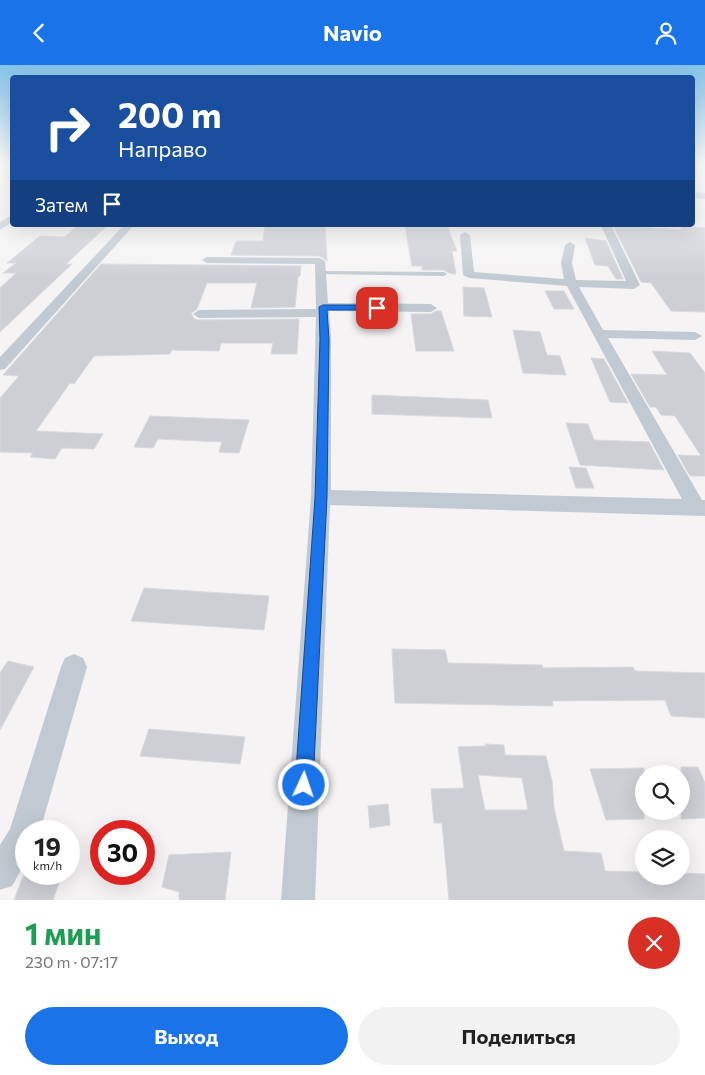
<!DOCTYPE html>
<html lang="ru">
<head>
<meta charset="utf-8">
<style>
	:root { --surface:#fff; --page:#f2f2f2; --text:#222; --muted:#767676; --accent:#1a73e8 }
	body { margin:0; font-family:Commissioner,sans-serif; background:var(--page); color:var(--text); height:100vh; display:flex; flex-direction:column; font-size:19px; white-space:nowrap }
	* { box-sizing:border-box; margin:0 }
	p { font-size:16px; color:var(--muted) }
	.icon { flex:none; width:28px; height:28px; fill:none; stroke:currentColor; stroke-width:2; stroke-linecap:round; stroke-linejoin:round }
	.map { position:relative; height:835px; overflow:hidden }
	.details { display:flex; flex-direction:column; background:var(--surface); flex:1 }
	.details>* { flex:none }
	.hud { position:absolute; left:10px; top:10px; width:685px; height:152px; border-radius:5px; box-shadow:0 5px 20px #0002; background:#1a4fa0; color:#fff; overflow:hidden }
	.tools { position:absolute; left:635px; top:700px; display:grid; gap:10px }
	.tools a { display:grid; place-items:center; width:55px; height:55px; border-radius:50%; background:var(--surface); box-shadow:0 5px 20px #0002; font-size:25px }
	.speed { position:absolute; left:15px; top:755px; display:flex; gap:10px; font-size:25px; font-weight:700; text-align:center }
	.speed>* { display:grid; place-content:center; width:65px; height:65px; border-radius:50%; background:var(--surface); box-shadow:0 5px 20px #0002; line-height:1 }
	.speed small { font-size:12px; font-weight:400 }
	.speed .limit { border:8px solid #d22; background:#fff; color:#111 }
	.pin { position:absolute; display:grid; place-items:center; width:42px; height:42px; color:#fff; margin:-21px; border-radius:10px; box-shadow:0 2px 8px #0006 }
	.me { position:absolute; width:55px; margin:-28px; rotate:3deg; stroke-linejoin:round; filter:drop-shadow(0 0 4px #0008) }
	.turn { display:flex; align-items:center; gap:18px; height:105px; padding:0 25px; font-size:22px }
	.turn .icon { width:65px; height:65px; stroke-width:2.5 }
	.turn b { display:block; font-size:35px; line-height:42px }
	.then { display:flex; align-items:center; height:48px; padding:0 25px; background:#0003; gap:10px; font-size:19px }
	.round { display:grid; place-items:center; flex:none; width:52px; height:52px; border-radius:26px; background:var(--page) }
	.head { display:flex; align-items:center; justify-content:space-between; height:85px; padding:0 25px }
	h1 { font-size:30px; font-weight:700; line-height:38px; color:#1e9e55 }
	.action { display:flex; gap:10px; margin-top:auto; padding:10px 25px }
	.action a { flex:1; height:58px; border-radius:30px; background:var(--accent); color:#fff; font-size:20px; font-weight:700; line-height:58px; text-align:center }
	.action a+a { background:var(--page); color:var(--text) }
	header { display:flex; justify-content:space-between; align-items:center; height:65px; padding:0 25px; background:var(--accent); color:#fff; font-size:22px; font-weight:700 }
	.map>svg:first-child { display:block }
	.building { fill:#cdcfd5; stroke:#d7d9de; fill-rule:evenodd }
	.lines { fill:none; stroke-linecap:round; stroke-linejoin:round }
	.service { fill:#c1cad2; fill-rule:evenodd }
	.minor { fill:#c1cad2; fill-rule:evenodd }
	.route { fill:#1a73e8; stroke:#114b97 }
</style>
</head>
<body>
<header><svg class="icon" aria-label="back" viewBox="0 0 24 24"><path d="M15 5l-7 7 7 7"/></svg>Navio<svg class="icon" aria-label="person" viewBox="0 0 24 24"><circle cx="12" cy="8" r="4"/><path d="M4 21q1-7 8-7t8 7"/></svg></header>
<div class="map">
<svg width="705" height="835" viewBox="0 0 705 835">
	<rect width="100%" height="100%" fill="#f5f3f3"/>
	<path class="building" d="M 265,160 L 325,160 L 327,196 L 320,191 L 231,190 L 236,176 L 263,176 Z
		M 613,160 L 681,165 L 681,161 L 705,163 L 705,247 L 671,246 L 651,218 L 641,217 Z
		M 77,161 L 107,161 L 66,199 L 72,199 L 0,267 L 0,223 L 16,208 L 3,208 L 16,198 L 7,198 L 40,171 L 65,172 Z
		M 405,161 L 447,161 L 457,186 L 452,186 L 456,209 L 449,208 L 444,205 L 422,205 L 422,201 L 412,201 Z
		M 585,173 L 606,176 L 623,214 L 616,214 L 608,201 L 595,200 Z
		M 101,199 L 301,201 L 300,211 L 298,212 L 295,242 L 251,243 L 257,218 L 207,218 L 197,244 L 191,248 L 194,254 L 199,255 L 299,254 L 297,289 L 271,289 L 273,278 L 221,278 L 219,286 L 172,285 L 170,289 L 94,291 L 74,319 L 70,318 L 36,366 L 103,369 L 94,384 L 62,383 L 55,394 L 30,392 L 33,388 L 0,387 L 0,333 L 19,311 L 3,310 Z
		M 463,222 L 484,223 L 492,252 L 464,251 Z
		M 545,226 L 564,226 L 574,244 L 554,244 Z
		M 436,246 L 441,246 L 454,286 L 416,286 L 411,249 L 431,249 Z
		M 513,265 L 540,267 L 547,290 L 560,291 L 566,310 L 523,308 Z
		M 652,286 L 690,288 L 705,308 L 705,411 L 690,411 L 678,390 L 701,391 L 675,351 L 661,350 L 656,342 L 650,342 L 631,309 L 667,310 Z
		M 591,293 L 604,294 L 628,338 L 610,337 Z
		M 372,330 L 488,335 L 492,353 L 372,349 Z
		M 150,351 L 249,355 L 239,388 L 219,387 L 222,377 L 158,374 L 153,383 L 134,382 Z
		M 566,358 L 588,359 L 594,375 L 649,377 L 664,405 L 580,400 Z
		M 569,402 L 586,403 L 594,423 L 576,423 Z
		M 144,523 L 269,531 L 264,565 L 131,556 Z
		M 392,584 L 445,585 L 448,598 L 542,600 L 543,603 L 633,602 L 635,606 L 705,608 L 705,653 L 671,651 L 665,635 L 552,636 L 553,641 L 395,638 Z
		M 8,596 L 34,602 L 0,665 L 0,608 Z
		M 149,664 L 245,672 L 240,699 L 140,691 Z
		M 485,679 L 504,680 L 505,690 L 546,691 L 552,716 L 554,743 L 564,786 L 601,788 L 605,806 L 644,807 L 644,811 L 681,811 L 681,808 L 705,809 L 705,835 L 449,835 L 442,758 L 434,758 L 431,724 L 464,723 L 458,682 L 486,681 ZM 478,710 L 522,713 L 528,745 L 485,745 Z
		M 681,702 L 698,702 L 705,718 L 705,753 L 681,754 Z
		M 644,703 L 644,754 L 606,755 L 590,704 Z
		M 388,739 L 390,760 L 370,763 L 368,741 Z
		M 231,787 L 225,835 L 179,835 L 179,827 L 162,822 L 169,790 Z
		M 24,809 L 62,809 L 53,835 L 14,835 Z"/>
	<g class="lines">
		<path class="service" d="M 318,206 L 444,207 L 447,209 L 444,211 L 320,209 L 318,208 Z"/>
		<path class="minor" d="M 692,127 L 705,128 L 705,134 L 692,133 Z
			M 12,150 L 12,157 L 0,165 L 0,157 Z
			M 124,160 L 134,160 L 5,304 L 0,305 L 0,292 Z
			M 601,160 L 611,160 L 640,220 L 634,224 L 579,222 L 603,265 L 695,267 L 702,271 L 695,275 L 608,273 L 702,435 L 705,435 L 705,451 L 330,440 L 315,835 L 281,835 L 311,432 L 316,252 L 199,253 L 193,249 L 199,245 L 316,244 L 315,199 L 207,198 L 202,195 L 207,192 L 320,193 L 325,196 L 328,238 L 431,239 L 437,243 L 431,247 L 329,246 L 331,274 L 331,425 L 682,434 L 567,221 L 469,213 L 463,210 L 460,170 L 465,167 L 470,170 L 474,207 L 564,214 L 561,198 L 565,180 L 570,177 L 575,180 L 572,198 L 576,215 L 626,216 Z
			M 74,589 L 83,593 L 87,602 L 40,766 L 26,766 L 26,796 L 12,821 L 0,825 L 0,780 L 10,764 L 61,602 L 65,593 Z"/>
	</g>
	<linearGradient id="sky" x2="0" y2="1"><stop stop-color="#85c3ea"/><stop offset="0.46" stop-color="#fafafa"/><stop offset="1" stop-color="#fafafa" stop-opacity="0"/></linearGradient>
	<rect width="705" height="215" fill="url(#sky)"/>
	<path class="route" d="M 323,240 L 377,240 L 381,243 L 377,245 L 327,245 L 329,274 L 327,432 L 313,720 L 311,726 L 304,729 L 298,726 L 295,720 L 315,432 L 320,274 L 319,242 Z"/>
</svg>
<div class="tools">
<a><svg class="icon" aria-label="search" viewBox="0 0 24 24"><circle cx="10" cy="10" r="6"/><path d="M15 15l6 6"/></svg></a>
<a><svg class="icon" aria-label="layers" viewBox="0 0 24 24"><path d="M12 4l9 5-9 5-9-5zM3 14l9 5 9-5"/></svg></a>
</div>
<div class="speed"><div>19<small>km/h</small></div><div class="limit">30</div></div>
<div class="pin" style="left:377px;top:243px;background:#d93025"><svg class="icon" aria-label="arrive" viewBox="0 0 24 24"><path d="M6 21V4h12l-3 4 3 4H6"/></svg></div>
<svg class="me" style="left:304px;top:720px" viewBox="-20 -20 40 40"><circle r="17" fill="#1a73e8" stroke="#fff" stroke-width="3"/><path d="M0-11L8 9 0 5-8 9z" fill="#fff"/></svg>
<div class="hud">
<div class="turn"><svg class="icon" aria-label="right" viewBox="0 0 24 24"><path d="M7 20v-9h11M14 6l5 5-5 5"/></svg><div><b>200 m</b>Направо</div></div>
<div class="then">Затем<svg class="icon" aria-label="arrive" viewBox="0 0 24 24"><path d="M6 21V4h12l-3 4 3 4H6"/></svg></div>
</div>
</div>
<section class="details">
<div class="head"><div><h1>1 мин</h1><p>230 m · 07:17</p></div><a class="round" style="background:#d93025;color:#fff"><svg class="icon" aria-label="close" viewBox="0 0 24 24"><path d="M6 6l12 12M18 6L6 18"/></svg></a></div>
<div class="action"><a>Выход</a><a>Поделиться</a></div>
</section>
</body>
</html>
